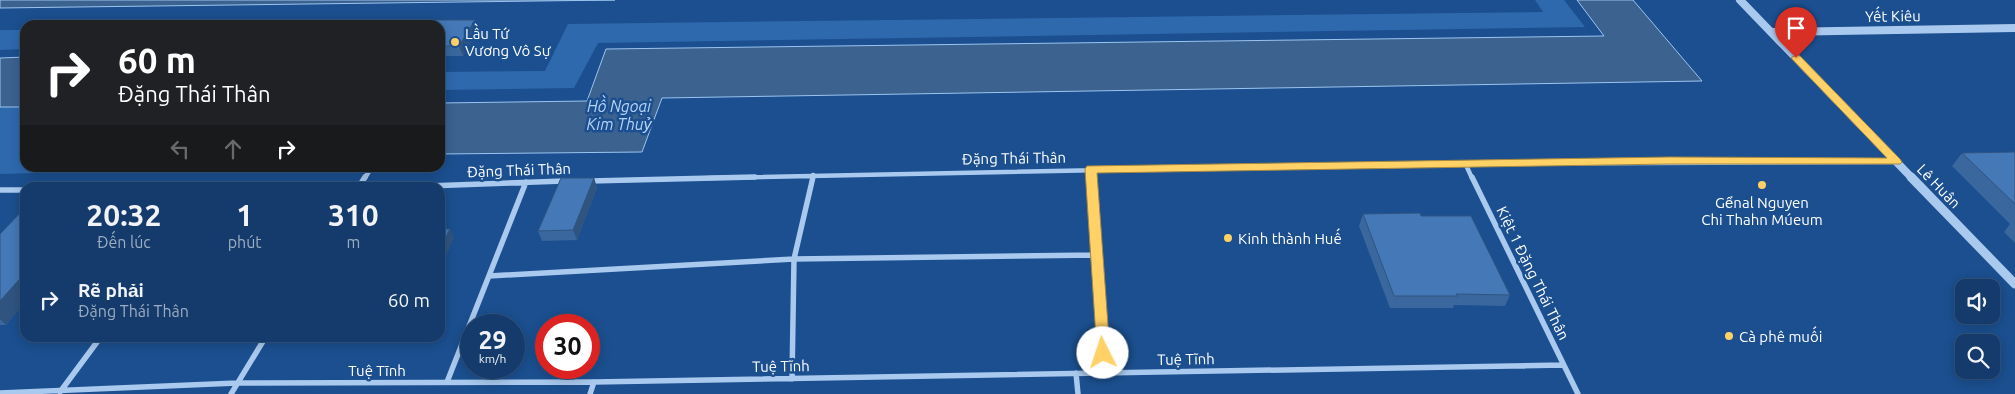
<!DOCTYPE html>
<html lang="vi">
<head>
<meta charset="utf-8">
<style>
	:root { --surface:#143b6b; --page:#1d4271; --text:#f1f3f6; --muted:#9dadc1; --line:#33557e }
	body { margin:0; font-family:Ubuntu,sans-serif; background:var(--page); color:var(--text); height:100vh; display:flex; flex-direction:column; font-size:19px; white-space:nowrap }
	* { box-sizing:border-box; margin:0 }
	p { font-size:16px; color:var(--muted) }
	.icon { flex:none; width:28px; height:28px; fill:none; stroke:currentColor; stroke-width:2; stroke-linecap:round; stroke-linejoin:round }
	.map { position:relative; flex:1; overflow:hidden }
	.drawer { position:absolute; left:20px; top:182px; width:425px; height:160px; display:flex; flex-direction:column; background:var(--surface); border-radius:15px; box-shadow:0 2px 12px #0003,0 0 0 1px var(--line) }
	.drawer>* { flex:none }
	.banner { position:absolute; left:20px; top:20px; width:425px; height:152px; border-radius:15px; box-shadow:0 2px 12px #0003,0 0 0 1px var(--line); background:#202124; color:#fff; overflow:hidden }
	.controls { position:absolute; left:1955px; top:279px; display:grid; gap:10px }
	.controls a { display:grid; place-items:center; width:45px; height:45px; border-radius:10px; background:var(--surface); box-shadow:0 2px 12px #0003,0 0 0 1px var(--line); font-size:25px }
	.speed { position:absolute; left:460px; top:314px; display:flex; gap:10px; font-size:25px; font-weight:700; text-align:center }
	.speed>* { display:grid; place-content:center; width:65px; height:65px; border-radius:50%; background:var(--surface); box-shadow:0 2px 12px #0003,0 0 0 1px var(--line); line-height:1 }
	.speed small { font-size:12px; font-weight:400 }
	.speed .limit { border:8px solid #d22; background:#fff; color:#111 }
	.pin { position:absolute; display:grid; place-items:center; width:42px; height:42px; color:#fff; margin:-51px -21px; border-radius:50% 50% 50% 0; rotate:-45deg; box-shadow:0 0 5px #0007 }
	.pin .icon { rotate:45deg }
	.me { position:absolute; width:55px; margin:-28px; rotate:356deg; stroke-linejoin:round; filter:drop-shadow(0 0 4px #0008) }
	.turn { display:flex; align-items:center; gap:18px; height:105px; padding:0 15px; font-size:22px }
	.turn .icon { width:65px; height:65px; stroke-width:2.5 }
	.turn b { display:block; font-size:35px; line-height:42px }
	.lanes { display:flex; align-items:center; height:48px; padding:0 15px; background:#0003; justify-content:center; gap:25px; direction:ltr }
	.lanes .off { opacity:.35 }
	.eta { display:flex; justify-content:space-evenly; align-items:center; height:85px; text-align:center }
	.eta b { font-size:30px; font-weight:700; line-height:35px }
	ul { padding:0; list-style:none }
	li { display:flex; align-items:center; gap:15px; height:65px; padding:0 15px }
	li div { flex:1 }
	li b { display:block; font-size:19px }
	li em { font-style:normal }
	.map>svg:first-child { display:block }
	.green { fill:#2e69ad }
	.water { fill:#3c6290; stroke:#9cc4f0 }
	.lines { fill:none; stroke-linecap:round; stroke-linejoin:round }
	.minor-far1 { stroke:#a9c9ee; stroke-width:4.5 }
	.minor { stroke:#a9c9ee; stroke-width:5.5 }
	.tertiary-far1 { stroke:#a9c9ee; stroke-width:8 }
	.tertiary { stroke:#a9c9ee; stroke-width:9 }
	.wall { fill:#3a679d }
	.shaded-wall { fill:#305480 }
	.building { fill:#4478b7; stroke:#305480 }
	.route { fill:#ffd166; stroke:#a68842 }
	.poi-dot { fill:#ffd166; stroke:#1b4f8f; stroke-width:2 }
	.labels { text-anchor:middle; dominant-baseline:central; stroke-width:5; stroke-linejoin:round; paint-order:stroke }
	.street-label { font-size:15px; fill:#fff; stroke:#1b4f8f }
	.poi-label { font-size:15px; fill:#fff; stroke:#1b4f8f; text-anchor:start }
	.water-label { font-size:16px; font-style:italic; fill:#b5d3f5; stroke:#1b4f8f }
</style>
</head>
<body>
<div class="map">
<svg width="2015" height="394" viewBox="0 0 2015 394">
	<rect width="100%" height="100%" fill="#1b4f8f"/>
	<path class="green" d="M 1535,0 L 1564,0 L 1585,27 L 598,43 L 574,88 L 440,90 L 440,72 L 545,71 L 568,24 L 1543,12 Z
		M 0,30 L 25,30 L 25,49 L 0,50 Z
		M 0,107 L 25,107 L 25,168 L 118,168 L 115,171 L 0,174 Z"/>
	<path class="water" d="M 0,0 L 615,0 L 0,8 Z
		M 1577,0 L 1633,0 L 1702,81 L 662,98 L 642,152 L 440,154 L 440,103 L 587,101 L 606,49 L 1604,36 Z
		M 25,57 L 25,107 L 0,107 L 0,58 Z
		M 118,168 L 271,168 L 115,171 Z"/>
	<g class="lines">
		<path class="minor-far1" d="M 1465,163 L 1472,178
			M 1091,169 L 1092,178
			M 365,178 L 371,168
			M 708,178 L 1406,164 L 1896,162
			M 812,178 L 813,175"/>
		<path class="minor" d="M 1092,177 L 1105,373
			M 1472,177 L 1578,394
			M 590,181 L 755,177
			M 263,187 L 324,188
			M 125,188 L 225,186
			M 358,188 L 365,177
			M 372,188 L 564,181
			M 0,190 L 25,190
			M 489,276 L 794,259 L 1097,255
			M 1076,373 L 1078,394
			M 792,379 L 794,259 L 813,177
			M 447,382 L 526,182
			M 60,392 L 100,338
			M 0,393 L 237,383 L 594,382 L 1563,365
			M 231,394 L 265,338
			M 590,394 L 594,382"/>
		<path class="tertiary-far1" d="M 1740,0 L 1912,178
			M 1771,32 L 2015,28"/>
		<path class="tertiary" d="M 1911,177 L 2015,284"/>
	</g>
	<path class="wall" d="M 475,20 L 478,29 L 463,56 L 440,56 L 440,25 Z
		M 2015,152 L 2015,243 L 2004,232 L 2010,224 L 1952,166 L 1962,153 Z
		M 594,178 L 597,188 L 577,240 L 542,241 L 538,231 Z
		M 25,208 L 25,302 L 6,325 L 0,325 L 0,234 Z
		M 1363,214 L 1510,295 L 1505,306 L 1454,305 L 1453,308 L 1390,308 L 1359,226 Z"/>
	<path class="shaded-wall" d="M 475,20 L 478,29 L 463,56 L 459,46 Z
		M 594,178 L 597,188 L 577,240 L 573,230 Z
		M 267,182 L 270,188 L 262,188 Z
		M 450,229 L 454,238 L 440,269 L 440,249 Z
		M 25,273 L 25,302 L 6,325 L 0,319 L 0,301 Z"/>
	<path class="building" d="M 422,20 L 475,20 L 459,46 L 440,46 L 440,25 L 418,25 Z
		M 2015,152 L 2015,204 L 1962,153 Z
		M 561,178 L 594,178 L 573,230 L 538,231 Z
		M 267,182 L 262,188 L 217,188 L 220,183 Z
		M 25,208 L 25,273 L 0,301 L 0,234 Z
		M 1420,213 L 1421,216 L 1471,216 L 1510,295 L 1456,294 L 1458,296 L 1394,296 L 1363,214 Z
		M 440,229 L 450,229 L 440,249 Z"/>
	<path class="route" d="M 1796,55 L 1800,56 L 1900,159 L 1902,162 L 1900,164 L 1670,164 L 1097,173 L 1110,353 L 1108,357 L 1099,357 L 1097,353 L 1085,169 L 1087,166 L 1670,157 L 1887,158 L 1793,60 L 1791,58 Z"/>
	<g class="poi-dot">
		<circle cx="455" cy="42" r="5"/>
		<circle cx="1762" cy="185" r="5"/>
		<circle cx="1228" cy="238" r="5"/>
		<circle cx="1729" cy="336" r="5"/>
	</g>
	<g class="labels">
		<g class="street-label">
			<text transform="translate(1893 16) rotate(-1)">Yết Kiêu</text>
			<text transform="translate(1014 158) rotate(-1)">Đặng Thái Thân</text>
			<text transform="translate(519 170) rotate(-2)">Đặng Thái Thân</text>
			<text transform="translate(1939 186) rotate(46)">Lê Huân</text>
			<text transform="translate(1533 273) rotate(64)">Kiệt 1 Đặng Thái Thân</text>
			<text transform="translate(1186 359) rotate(-1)">Tuệ Tĩnh</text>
			<text transform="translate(781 366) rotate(-1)">Tuệ Tĩnh</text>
			<text x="377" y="370">Tuệ Tĩnh</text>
		</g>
		<g class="poi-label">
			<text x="465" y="33">Lầu Tứ<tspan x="465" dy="17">Vương Vô Sự</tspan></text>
			<text x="1762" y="202" text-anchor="middle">Gểnal Nguyen<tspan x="1762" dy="17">Chi Thahn Múeum</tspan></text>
			<text x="1238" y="238">Kinh thành Huế</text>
			<text x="1739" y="336">Cà phê muối</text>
		</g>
		<g class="water-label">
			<text x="619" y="106">Hồ Ngoại<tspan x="619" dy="18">Kim Thuỷ</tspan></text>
		</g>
	</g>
</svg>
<div class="controls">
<a><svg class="icon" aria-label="sound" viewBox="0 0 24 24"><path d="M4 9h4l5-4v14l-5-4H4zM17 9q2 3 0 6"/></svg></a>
<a><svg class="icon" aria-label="search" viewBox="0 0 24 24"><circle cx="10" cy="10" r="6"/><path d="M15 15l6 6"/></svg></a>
</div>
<div class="speed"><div>29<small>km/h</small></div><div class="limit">30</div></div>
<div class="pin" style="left:1796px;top:58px;background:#d93025"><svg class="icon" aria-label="arrive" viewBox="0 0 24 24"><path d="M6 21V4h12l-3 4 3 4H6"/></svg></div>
<svg class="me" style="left:1103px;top:353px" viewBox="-20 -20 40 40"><circle r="19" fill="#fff"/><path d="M0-13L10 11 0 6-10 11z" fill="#ffd166"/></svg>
<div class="banner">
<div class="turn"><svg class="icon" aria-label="right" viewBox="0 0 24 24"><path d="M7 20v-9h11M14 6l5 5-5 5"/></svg><div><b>60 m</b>Đặng Thái Thân</div></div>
<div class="lanes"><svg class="icon off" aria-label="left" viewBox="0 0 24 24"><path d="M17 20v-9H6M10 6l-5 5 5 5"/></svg><svg class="icon off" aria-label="ahead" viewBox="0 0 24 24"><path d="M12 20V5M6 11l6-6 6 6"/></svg><svg class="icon" aria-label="right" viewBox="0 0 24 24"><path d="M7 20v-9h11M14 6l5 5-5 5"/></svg></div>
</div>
<section class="drawer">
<div class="eta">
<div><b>20:32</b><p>Đến lúc</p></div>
<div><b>1</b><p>phút</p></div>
<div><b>310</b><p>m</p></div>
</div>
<ul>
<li><svg class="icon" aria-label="right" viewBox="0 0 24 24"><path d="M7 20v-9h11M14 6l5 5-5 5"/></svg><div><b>Rẽ phải</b><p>Đặng Thái Thân</p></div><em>60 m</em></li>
</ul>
</section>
</div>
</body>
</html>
